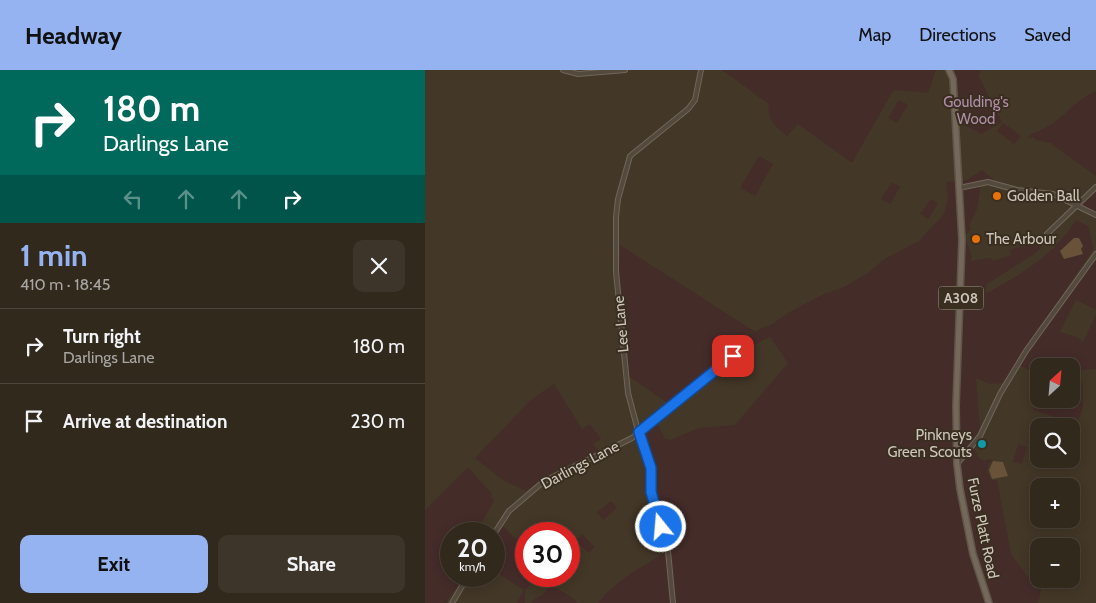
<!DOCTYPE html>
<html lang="en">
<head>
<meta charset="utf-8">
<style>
	:root { --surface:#32291d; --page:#3d352a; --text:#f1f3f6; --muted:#a8a6a4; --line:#4d453b; --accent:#95b2f1 }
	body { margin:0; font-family:Cabin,sans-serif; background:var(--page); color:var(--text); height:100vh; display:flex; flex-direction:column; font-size:19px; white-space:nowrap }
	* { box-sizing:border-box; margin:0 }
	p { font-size:16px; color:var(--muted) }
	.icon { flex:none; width:28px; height:28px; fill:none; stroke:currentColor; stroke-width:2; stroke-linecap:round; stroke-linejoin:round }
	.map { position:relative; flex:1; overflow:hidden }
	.details { display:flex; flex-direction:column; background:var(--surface); width:425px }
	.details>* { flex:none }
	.top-card { background:#00695c; color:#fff; overflow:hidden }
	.needle { width:32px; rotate:26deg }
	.buttons { position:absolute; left:605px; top:288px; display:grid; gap:10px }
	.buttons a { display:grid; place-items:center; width:50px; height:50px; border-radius:10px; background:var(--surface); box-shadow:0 2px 12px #0003,0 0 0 1px var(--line); font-size:25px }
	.speed { position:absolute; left:15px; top:452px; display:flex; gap:10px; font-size:25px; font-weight:700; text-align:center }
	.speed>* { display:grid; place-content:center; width:65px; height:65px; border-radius:50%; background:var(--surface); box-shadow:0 2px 12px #0003,0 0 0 1px var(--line); line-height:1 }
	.speed small { font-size:12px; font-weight:400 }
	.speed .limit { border:8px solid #d22; background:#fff; color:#111 }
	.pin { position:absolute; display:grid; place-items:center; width:42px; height:42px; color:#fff; margin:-21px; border-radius:10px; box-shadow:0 2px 8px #0006 }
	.me { position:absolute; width:55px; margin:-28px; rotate:343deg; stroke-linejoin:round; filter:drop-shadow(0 0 4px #0008) }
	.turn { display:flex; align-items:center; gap:18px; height:105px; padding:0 20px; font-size:22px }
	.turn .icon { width:65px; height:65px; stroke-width:2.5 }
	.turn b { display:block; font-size:35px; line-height:42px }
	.lanes { display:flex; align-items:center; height:48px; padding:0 20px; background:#0003; justify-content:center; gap:25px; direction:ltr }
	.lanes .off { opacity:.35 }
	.round { display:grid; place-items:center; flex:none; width:52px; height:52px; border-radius:10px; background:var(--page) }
	.headline { display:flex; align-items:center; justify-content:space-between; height:85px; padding:0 20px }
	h1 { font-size:30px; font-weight:700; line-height:38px; color:var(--accent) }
	.primary-button { display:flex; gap:10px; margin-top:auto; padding:10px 20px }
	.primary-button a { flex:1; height:58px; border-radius:10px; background:var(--accent); color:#111; font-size:20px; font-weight:700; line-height:58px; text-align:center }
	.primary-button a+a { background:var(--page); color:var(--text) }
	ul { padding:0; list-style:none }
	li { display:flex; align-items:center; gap:15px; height:75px; padding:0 20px; border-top:1px solid var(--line) }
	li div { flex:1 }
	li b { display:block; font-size:19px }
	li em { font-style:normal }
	header { display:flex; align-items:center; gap:30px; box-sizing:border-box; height:70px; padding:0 25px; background:var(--accent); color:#111 }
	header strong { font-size:24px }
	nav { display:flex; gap:28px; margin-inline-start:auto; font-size:18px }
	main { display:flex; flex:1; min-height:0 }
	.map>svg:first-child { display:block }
	.green { fill:#442c29; fill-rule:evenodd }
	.water { fill:#685339 }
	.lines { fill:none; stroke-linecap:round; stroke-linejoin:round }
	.minor-casing { stroke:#70675a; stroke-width:6 }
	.major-casing { stroke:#5f5548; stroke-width:8 }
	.minor { stroke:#53493c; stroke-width:4 }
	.major { stroke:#73685a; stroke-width:5 }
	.route-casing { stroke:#114b97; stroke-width:12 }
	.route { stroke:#1a73e8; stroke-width:9 }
	.food-dot { fill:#e8710a; stroke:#392e20; stroke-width:2 }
	.culture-dot { fill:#0f9aa8; stroke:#392e20; stroke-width:2 }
	.labels { text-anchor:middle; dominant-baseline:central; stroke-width:4; stroke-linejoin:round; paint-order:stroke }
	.shield { fill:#392e20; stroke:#a1988b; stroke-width:1 }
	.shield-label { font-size:14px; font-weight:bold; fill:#cdc5b9 }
	.park-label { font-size:15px; fill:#b18da9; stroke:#392e20 }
	.poi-label { font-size:15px; fill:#cdc5b9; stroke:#392e20; text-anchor:start }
	.street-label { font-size:15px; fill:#cdc5b9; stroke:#392e20 }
</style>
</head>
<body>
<header>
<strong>Headway</strong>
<nav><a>Map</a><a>Directions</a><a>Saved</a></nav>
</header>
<main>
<section class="details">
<div class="top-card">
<div class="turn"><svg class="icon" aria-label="right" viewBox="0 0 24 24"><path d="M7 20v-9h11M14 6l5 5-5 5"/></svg><div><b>180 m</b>Darlings Lane</div></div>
<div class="lanes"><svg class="icon off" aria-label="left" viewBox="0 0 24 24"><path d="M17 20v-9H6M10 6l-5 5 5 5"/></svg><svg class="icon off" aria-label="ahead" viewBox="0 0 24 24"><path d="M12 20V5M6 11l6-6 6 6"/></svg><svg class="icon off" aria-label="ahead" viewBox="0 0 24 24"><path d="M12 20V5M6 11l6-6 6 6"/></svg><svg class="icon" aria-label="right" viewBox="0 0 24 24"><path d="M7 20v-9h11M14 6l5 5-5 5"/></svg></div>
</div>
<div class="headline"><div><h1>1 min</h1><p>410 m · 18:45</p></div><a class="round"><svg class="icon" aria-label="close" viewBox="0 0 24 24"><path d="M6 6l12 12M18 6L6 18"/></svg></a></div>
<ul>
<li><svg class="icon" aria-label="right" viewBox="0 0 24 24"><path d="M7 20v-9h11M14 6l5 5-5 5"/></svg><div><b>Turn right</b><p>Darlings Lane</p></div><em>180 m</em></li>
<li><svg class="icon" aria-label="arrive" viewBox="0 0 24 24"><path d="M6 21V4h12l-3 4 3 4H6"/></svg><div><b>Arrive at destination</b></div><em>230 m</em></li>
</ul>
<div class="primary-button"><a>Exit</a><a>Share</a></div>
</section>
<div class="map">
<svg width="671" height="533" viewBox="0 0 671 533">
	<rect width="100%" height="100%" fill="#433727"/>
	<path class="green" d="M 297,0 L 511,0 L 503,23 L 470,20 L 466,24 L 427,93 L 373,54 L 362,66 C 350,56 342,50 344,34 Z
		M 527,0 L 555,0 L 554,7 L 577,52 L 556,64 L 534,52 L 531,7 Z
		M 671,21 L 671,106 L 625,73 L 611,70 L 608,67 L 603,69 L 606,64 C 635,56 644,33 671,21 Z
		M 474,30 L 483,35 L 472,53 L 463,48 Z
		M 578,53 L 596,66 L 589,74 L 572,61 Z
		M 334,86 L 348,94 L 330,126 L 315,118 Z
		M 557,100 L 570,111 L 556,112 L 552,139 L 544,156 L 546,159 L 540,166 L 547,187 L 545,191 L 567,188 L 567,191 L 586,185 L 585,180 L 614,171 L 617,173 L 616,178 L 609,184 L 562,214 L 560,224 C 594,206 631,184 651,150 L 663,156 C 666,164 665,170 669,178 L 578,313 L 565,314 L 551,308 L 555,358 L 547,373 L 552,375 L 550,379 L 553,387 L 559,391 L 564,389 L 568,390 L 564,394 L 562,402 L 567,410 L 572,410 L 586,484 L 601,505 L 617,516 L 613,533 L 249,533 L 246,492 L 227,421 L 227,397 L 214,356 L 244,334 L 202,305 L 194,202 L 195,175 L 329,261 L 309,271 L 349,253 L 363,243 L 399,224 L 419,217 L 443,203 L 458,190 L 494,171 L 519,144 L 523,129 L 521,112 L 542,110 ZM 345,267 L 363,293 L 310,355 L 273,358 L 246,370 L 240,369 L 231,351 L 305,287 Z
		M 467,112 L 475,117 L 465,134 L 456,129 Z
		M 671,116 L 671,144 L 652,131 Z
		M 506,129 L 513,134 L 503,149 L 495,144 Z
		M 671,187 L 671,240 L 651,230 L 635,262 L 652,267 L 658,272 L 671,245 L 671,299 L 657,300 L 652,308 L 658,314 L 658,337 L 652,354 L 608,340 L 610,333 L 607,331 L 614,322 L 614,329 L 646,329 L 646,296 L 614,296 L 614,305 L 594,295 Z
		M 129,314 L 157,359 L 165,354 L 176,369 L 168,374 L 175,383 C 147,391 123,403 101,421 L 79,411 L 50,388 L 107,329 Z
		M 593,374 L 602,377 L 597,394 L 588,392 Z
		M 43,397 L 67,424 L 66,426 L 69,431 L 54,457 L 64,464 L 26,464 L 26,506 L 39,506 L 21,533 L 0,533 L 0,440 Z
		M 186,431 L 192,438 L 178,450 L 172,442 Z
		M 77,456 L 101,478 L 101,491 L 98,495 L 101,498 L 101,506 L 111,507 L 100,520 L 100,533 L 92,533 L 99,520 L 69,501 L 69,469 Z
		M 157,464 L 170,477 L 164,483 L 151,471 Z
		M 240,483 L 247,533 L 173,533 C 190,511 216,497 240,483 Z
		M 125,515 L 147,527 L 153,533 L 107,533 L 107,531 L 119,524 Z"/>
	<path class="water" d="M 649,168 L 654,168 L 658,176 L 656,179 L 658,184 L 639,189 L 635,181 Z
		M 568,391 L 578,392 L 583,406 L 567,409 L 564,400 Z"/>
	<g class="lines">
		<defs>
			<path id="minor" d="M 138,0 L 153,4 L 200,0
				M 534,118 L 563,112 L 592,120 L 628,124 L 671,145
				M 622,164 L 671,117
				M 532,394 L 555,366 L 575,324 L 601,281 L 671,184
				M 69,464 L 84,441 L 118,412 L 207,368 L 297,293 L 319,278
				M 27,533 L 43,506
				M 248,533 L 243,481 L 226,422 L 226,398 L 216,372 L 203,323 L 191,202 L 191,147 L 193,129 L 205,86 L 263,39 L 270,30 L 276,0"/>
			<path id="major" d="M 524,0 L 528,9 L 537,170 L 531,336 L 532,394 L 535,419 L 548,484 L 564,533"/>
		</defs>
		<use href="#minor" class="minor-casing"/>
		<use href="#major" class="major-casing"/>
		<use href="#minor" class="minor"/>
		<use href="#major" class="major"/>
	</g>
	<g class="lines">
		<defs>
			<path id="route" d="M 236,457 L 226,422 L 226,398 L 214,362 L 308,286"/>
		</defs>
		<use href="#route" class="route-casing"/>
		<use href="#route" class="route"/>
	</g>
	<g class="food-dot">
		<circle cx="572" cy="126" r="5"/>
		<circle cx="551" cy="169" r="5"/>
	</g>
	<circle class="culture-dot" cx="557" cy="374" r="5"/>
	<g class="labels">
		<rect class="shield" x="513.5" y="216.5" width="45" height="23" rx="4"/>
		<g class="shield-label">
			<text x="536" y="228">A308</text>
		</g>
		<g class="park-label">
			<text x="551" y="32">Goulding's<tspan x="551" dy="17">Wood</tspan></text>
		</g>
		<g class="poi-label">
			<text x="582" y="126">Golden Ball</text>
			<text x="561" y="169">The Arbour</text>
			<text x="547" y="365" text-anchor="end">Pinkneys<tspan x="547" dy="17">Green Scouts</tspan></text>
		</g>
		<g class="street-label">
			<text transform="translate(196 254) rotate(-95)">Lee Lane</text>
			<text transform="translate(155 395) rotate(-28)">Darlings Lane</text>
			<text transform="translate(558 458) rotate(78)">Furze Platt Road</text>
		</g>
	</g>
</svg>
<div class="buttons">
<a><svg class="needle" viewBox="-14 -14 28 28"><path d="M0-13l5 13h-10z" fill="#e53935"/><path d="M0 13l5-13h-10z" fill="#a8a6a4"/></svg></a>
<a><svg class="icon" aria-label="search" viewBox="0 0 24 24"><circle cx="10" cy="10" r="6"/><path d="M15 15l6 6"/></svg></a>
<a>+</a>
<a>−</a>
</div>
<div class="speed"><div>20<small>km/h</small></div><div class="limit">30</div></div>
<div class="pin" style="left:308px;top:286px;background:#d93025"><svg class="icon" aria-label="arrive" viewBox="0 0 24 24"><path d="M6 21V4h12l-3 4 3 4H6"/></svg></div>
<svg class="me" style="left:236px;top:457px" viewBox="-20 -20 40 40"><circle r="17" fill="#1a73e8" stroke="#fff" stroke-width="3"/><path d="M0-11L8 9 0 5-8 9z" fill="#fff"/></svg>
</div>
</main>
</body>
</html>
